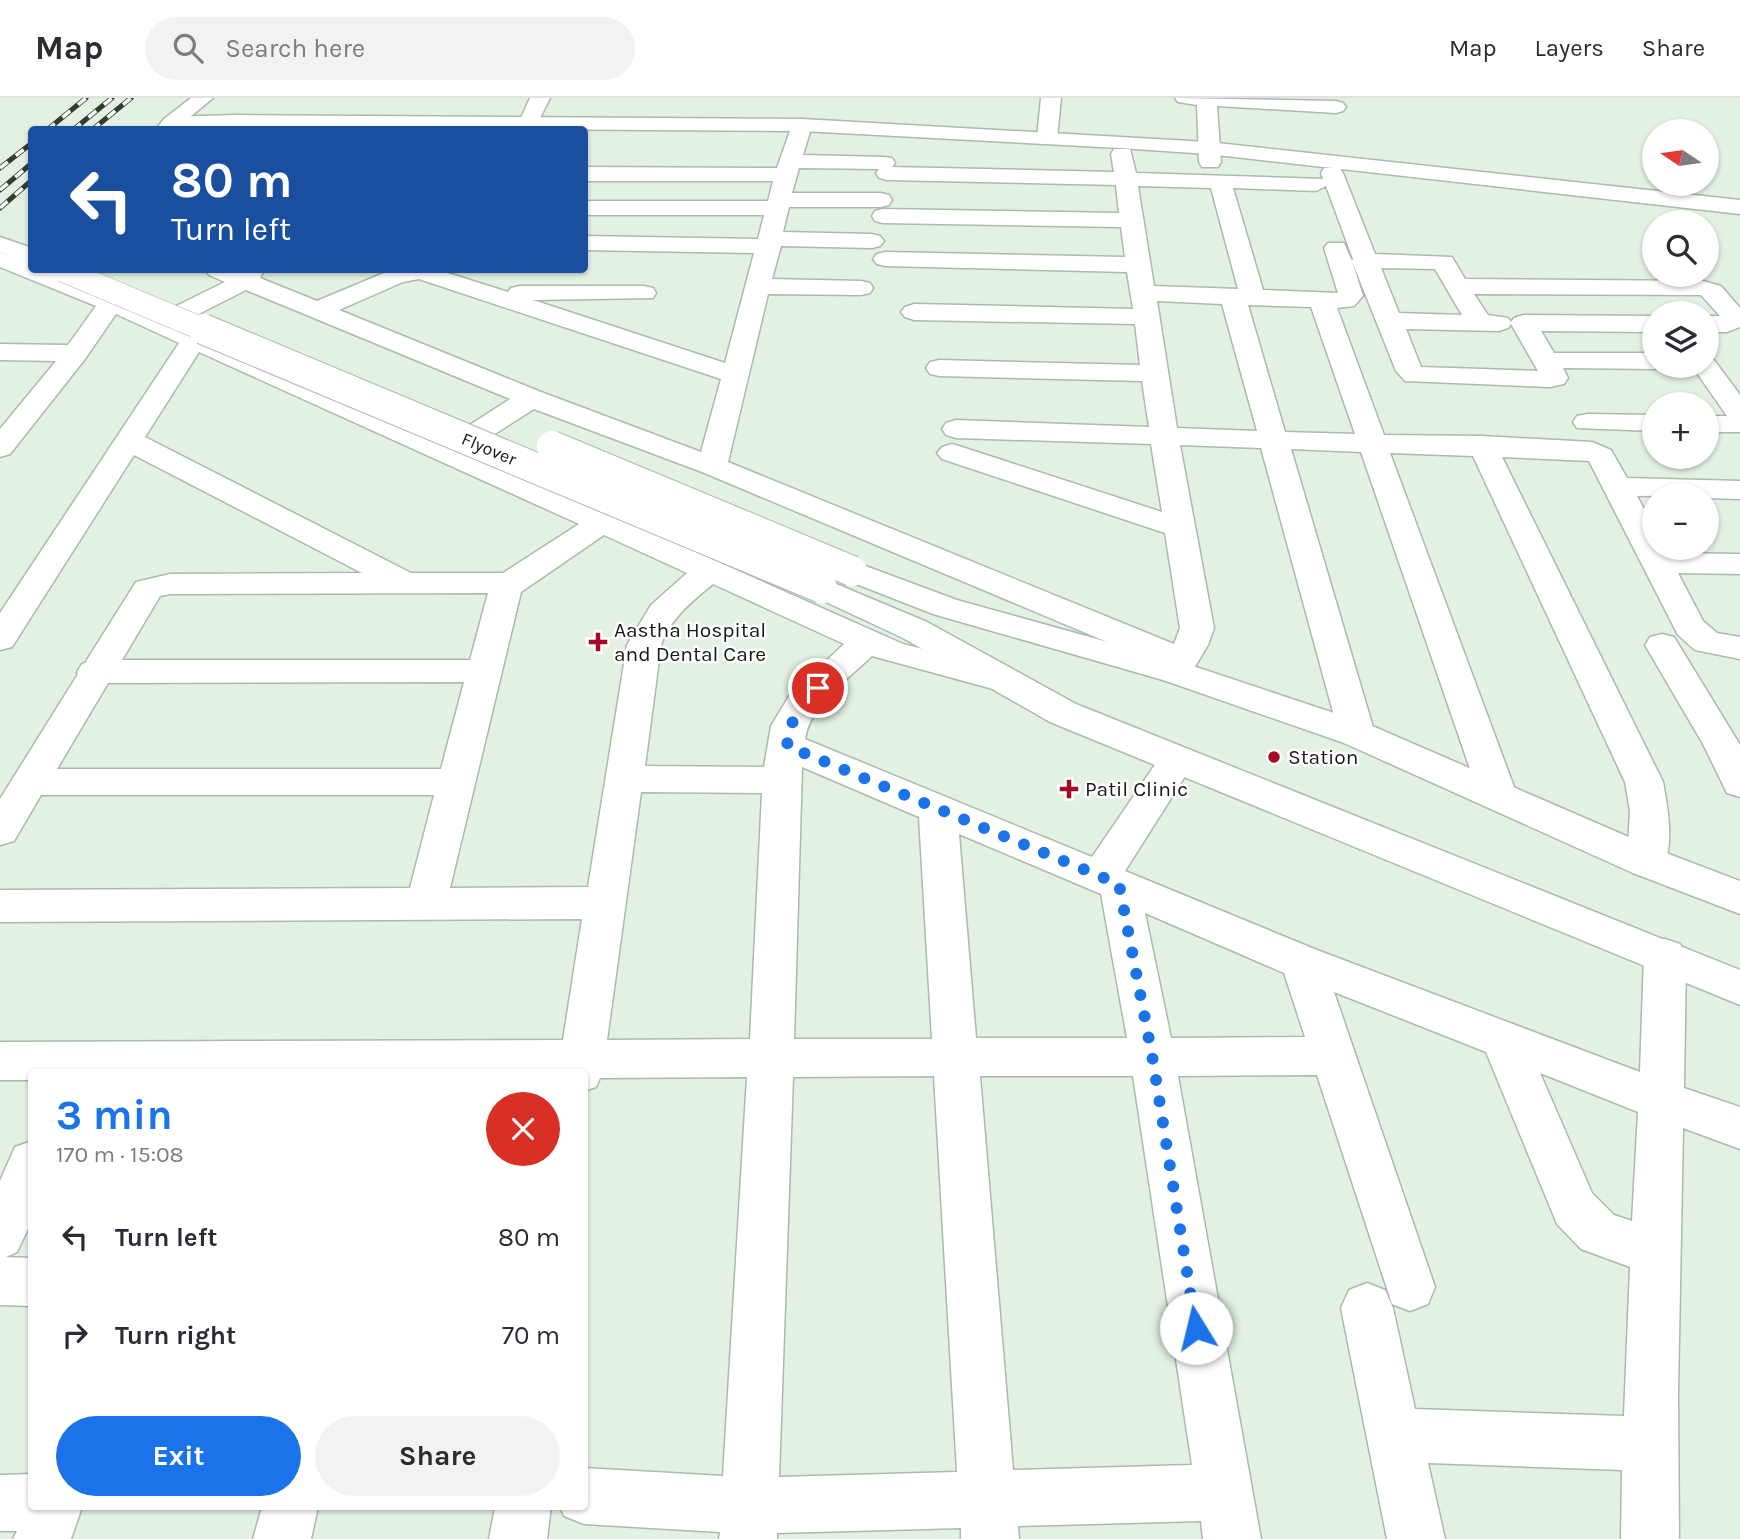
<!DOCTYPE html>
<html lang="en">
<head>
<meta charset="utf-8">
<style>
	:root { --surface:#fff; --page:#f2f2f3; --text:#2b2b33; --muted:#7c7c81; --line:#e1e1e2; --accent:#1a73e8 }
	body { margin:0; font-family:Karla,sans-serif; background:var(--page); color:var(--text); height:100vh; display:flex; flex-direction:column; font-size:26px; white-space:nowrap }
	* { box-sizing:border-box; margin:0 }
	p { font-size:23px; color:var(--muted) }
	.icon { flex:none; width:38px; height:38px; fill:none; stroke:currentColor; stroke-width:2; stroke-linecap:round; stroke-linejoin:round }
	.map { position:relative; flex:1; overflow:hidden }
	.details { position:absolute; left:28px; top:971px; width:560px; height:441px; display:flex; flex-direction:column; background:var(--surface); border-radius:7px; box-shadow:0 2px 5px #0004 }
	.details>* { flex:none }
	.hud { position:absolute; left:28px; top:28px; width:560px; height:147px; border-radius:7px; box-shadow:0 2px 5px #0004; background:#1a4fa0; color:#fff; overflow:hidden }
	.needle { width:46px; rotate:283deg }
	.controls { position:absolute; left:1642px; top:21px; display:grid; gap:14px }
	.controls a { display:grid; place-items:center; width:77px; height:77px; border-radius:50%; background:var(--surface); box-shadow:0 2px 5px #0004; font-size:35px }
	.pin { position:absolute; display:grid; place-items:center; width:60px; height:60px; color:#fff; margin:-30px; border:4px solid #fff; border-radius:50%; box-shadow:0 2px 7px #0007 }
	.me { position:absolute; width:77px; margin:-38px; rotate:351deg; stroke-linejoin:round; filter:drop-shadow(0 0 5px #0008) }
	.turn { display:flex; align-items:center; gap:24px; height:147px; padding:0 28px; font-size:32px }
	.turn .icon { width:91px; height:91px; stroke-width:2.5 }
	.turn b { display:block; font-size:49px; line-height:60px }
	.round { display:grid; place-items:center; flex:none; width:74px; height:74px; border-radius:37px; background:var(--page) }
	.head { display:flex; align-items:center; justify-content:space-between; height:119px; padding:0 28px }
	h1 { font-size:42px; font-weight:700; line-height:52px; color:var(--accent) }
	.action { display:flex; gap:14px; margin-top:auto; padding:14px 28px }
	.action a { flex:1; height:80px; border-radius:42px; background:var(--accent); color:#fff; font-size:28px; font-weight:700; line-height:80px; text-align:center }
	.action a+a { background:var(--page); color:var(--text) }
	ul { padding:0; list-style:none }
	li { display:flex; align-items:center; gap:21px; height:98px; padding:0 28px }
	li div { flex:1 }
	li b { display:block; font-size:26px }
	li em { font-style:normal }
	header { display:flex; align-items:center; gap:42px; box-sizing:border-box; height:98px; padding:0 35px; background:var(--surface); border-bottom:2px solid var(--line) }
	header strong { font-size:33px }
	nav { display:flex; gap:38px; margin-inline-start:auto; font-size:24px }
	.search { width:490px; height:63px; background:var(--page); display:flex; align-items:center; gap:18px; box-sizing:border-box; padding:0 24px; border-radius:38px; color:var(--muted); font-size:26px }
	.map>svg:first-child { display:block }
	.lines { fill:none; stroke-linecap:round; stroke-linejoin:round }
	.street-casing { stroke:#acbaac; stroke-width:3 }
	.secondary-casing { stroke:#acbaac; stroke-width:3 }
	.street { fill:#fff; fill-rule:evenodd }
	.secondary { fill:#fff; fill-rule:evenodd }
	.rail-casing { stroke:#343a34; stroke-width:5 }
	.rail { stroke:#fff; stroke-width:3.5; stroke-dasharray:10; stroke-linecap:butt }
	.secondary-bridge-far1-casing { stroke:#acbaac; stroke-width:24; stroke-linecap:butt }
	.secondary-bridge-casing { stroke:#acbaac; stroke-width:32; stroke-linecap:butt }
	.secondary-bridge-far1 { stroke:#fff; stroke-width:23 }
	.secondary-bridge { stroke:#fff; stroke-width:30 }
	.route { stroke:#1a73e8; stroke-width:12; stroke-dasharray:0 21.6 }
	.poi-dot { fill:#a50928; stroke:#fff; stroke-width:2.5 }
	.labels { text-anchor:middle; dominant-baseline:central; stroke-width:5; stroke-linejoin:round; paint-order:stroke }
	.far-street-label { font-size:18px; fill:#151a15; stroke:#fff }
	.poi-label { font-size:21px; fill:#151a15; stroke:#fff; text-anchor:start }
</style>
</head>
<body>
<header>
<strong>Map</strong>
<div class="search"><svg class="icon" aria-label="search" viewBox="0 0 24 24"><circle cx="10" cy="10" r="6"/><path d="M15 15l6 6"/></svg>Search here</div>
<nav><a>Map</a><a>Layers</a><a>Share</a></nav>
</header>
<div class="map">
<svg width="1740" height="1441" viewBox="0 0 1740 1441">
	<rect width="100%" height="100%" fill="#e2f1e2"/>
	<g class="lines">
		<defs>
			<path id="street" d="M 191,0 L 213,0 L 178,29 L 164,29 L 161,25 L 164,21 Z
				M 530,0 L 550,0 L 536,28 L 522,28 L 519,24 Z
				M 1041,0 L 1061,0 L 1057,40 L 1054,44 L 1040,44 L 1037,40 Z
				M 1175,0 L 1336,3 L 1343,5 L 1346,9 L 1343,13 L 1336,15 L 1217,8 L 1221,64 L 1218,69 L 1202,69 L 1199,64 L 1197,7 L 1178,4 Z
				M 802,21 L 809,23 L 812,27 L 803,57 L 884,59 L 892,60 L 895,65 L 892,69 L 1114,74 L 1111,56 L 1114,51 L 1130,51 L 1136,75 L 1323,81 L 1321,75 L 1324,70 L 1340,70 L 1343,75 L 1375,156 L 1452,159 L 1465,181 L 1703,183 L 1721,188 L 1740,210 L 1740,229 L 1727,234 L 1706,234 L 1706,218 L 1720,218 L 1701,197 L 1474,196 L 1488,217 L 1508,220 L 1511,224 L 1514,220 L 1523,217 L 1654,218 L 1654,234 L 1541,233 L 1554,255 L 1654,255 L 1654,268 L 1664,268 L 1654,271 L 1563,270 L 1568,280 L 1564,286 L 1550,289 L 1405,283 L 1396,273 L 1352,163 L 1363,198 L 1354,208 L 1337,210 L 1384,337 L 1482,338 L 1592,344 L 1611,352 L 1627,380 L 1740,383 L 1740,401 L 1706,400 L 1706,397 L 1637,398 L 1654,430 L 1654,450 L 1664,450 L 1668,455 L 1740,456 L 1740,476 L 1678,475 L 1703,523 L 1717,535 L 1740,539 L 1740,561 L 1695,552 L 1678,537 L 1589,363 L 1502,359 L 1663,684 C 1668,711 1675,749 1661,775 L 1647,779 L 1633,775 L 1627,764 L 1630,713 L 1625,684 L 1473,358 L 1390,355 L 1517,697 L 1511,707 L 1498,711 L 1485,707 L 1479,697 L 1361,354 L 1291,351 L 1375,636 L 1370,645 L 1357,649 L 1344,645 L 1339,636 L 1261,350 L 1180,347 L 1214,530 L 1208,547 L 1187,582 L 1175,585 L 1163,582 L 1158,574 L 1162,567 L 702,374 L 534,311 L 468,353 L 903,546 L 1016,574 L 1021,582 L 1016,590 L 1004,594 L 872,558 C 848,581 810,607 805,641 L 1092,759 L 1165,652 L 1178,648 L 1191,652 L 1196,661 L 1125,773 L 1317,852 L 1640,974 L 1644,858 L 1650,846 L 1665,841 L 1680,846 L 1686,858 L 1684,990 L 1740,1009 L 1740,1051 L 1683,1030 L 1678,1295 L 1679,1441 L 1621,1441 L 1622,1372 L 1428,1365 L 1445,1441 L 1387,1441 L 1341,1210 L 1349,1192 L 1367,1185 L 1385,1192 L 1393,1210 L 1415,1311 L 1624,1318 L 1630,1169 L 1581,1151 L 1557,1126 L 1486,954 L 1334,894 L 1435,1189 L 1428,1206 L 1410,1213 L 1392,1206 L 1317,977 L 1178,978 L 1261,1441 L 1203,1441 L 1201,1423 L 1018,1428 L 1019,1441 L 961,1441 L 961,1430 L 777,1435 L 777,1441 L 719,1441 L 720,1434 L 584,1426 L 564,1418 L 560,1409 L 584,1409 L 584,1370 L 723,1378 L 747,979 L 600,980 L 596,989 L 584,993 L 584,975 L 32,975 L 32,982 L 0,982 L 0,944 L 563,942 L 582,821 L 0,824 L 0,792 L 410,790 L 434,697 L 41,697 L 14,743 L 0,747 L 0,701 L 78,576 L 77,574 L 82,566 L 85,565 L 136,484 L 170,476 L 362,475 L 134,357 L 12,549 L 0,552 L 0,515 L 179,245 L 116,216 L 85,261 L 10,356 L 0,359 L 0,331 L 56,263 L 0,262 L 0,246 L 68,247 L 96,208 L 0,169 L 0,154 L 32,165 L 32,172 L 48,172 L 158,217 L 225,184 L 209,177 L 206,172 L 264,172 L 260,180 L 317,203 L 391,172 L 438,172 L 508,194 L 511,190 L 520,188 L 644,188 L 653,190 L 656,195 L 653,200 L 533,202 L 725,265 L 754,155 L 584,152 L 584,138 L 758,141 L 764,117 L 584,117 L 584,103 L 768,103 L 773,83 L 584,83 L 584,69 L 777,70 L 792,27 L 795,23 ZM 799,70 L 879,71 L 876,75 L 879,80 L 887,82 L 1116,87 L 1119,115 L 883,111 L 875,113 L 872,118 L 875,123 L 883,125 L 1121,129 L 1125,159 L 885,154 L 877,156 L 873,161 L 877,166 L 885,168 L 1127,174 L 1133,211 L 914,206 L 905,209 L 901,214 L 905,219 L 914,222 L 1135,226 L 1140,267 L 939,262 L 930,264 L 926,270 L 930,276 L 939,278 L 1142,283 L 1149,329 L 956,322 L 946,325 L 942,331 L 946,337 L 956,340 L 1151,346 L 1162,414 L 962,349 L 952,346 L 942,349 L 937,355 L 942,361 L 1165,435 L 1180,530 L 1174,546 L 728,364 L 768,196 L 861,197 L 870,195 L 873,190 L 870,185 L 861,183 L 772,181 L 781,148 L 872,150 L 880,148 L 884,143 L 880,138 L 872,136 L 783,134 L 789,109 L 881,109 L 889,107 L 892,102 L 889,97 L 881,95 L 792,95 ZM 1138,88 L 1211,90 L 1238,191 L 1154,188 ZM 1326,88 L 1353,161 L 1352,163 L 1344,145 L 1328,145 L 1324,150 L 1338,195 L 1263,192 L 1233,90 L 1316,93 ZM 1381,170 L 1435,171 L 1462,217 L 1399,215 ZM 419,181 L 721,281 L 701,354 L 541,294 L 339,212 L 403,184 ZM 246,192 L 510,301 L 445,343 L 179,226 ZM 1157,203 L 1222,206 L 1257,333 L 1177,330 ZM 1248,207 L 1311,209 L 1355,336 L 1285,334 ZM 1511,226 L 1538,273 L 1421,269 L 1406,231 L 1499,233 L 1508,230 ZM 199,254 L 579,426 L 503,475 L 411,475 L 145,339 ZM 604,437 L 687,475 L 651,507 L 627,547 L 588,789 L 450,790 L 521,494 ZM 713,486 L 844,546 L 789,598 L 771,628 L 764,669 L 645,668 L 661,547 C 671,520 691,504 713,486 ZM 488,495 L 470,562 L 122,562 L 160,498 L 170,496 ZM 464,584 L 441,671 L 57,671 L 108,585 ZM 802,669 L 919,719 L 932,941 L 794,941 ZM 641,694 L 762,695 L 750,941 L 607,942 ZM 959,736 L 1101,796 L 1127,940 L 976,940 ZM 1145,815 L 1284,875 L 1305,939 L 1171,940 ZM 1540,975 L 1638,1014 L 1632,1123 L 1614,1117 L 1592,1095 ZM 934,978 L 957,1374 L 779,1379 L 793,979 ZM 980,978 L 1133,978 L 1192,1367 L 1013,1372 Z
				M 1706,260 L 1714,262 L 1740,297 L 1740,334 L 1706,334 L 1706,318 L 1727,318 L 1692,268 L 1706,268 Z
				M 1587,316 L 1654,317 L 1654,333 L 1577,330 L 1573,324 L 1577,318 Z
				M 1662,536 L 1674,539 L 1740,647 L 1740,699 L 1727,695 L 1703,646 L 1645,547 L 1650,539 Z
				M 32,1043 L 32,1122 L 17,1154 L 6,1159 L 32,1160 L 32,1208 L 0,1207 L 0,1083 L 15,1049 Z
				M 32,1376 L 32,1409 L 82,1409 L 71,1441 L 13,1441 L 17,1433 L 0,1433 L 0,1377 Z
				M 262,1409 L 318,1409 L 311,1441 L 253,1441 Z
				M 495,1409 L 551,1409 L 547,1441 L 489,1441 Z"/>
			<path id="secondary" d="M 234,17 L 802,21 L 1208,44 L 1740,102 L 1740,116 L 1208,56 L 1120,50 L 802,33 L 234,29 L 155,32 L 164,21 L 171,19 Z
				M 0,139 L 32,150 L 32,166 L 0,154 Z
				M 852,463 L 957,502 L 1187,566 L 1370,627 L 1661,753 L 1740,783 L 1740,816 L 1633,775 L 1344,645 L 1163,582 L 933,516 L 841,480 L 836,473 L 841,466 Z
				M 822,480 L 927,524 L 1076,606 L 1740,872 L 1740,907 L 1050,624 L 903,540 L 811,497 L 806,490 L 811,483 Z"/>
		</defs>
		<use href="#street" class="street-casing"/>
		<use href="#secondary" class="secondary-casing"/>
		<use href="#street" class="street"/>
		<use href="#secondary" class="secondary"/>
		<defs>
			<path id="rail" d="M 47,32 L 86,0
				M 73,32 L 112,0
				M 92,32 L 131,0
				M 0,70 L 32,45
				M 0,92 L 32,65
				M 0,110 L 32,82"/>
		</defs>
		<use href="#rail" class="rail-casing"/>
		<use href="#rail" class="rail"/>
		<defs>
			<path id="secondary-bridge-far1" d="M 62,172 L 207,233"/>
			<path id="secondary-bridge" d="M 203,231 L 822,490
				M 552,348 L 852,473"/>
		</defs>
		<use href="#secondary-bridge-far1" class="secondary-bridge-far1-casing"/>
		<use href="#secondary-bridge" class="secondary-bridge-casing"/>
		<use href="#secondary-bridge-far1" class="secondary-bridge-far1"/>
		<use href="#secondary-bridge" class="secondary-bridge"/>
	</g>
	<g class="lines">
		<path class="route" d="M 818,590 C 799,608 790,622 787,648 L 1119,786 L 1152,957 L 1196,1230"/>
	</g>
	<g class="poi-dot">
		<path d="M594.5 533.5h7v7h7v7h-7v7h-7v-7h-7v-7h7z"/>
		<circle cx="1274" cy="659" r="7"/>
		<path d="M1065.5 680.5h7v7h7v7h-7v7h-7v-7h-7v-7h7z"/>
	</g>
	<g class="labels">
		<g class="far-street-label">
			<text transform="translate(489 351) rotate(23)">Flyover</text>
		</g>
		<g class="poi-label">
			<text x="614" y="532">Aastha Hospital<tspan x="614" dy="24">and Dental Care</tspan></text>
			<text x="1288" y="659">Station</text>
			<text x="1085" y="691">Patil Clinic</text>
		</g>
	</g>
</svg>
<div class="controls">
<a><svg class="needle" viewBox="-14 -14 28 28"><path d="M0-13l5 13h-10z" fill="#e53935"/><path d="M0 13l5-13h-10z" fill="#7c7c81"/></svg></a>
<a><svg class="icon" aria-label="search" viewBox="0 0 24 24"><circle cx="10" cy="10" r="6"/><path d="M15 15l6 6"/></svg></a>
<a><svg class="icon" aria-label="layers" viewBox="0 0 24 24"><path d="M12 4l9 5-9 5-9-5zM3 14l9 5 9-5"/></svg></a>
<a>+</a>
<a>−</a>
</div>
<div class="pin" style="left:818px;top:590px;background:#d93025"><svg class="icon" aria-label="arrive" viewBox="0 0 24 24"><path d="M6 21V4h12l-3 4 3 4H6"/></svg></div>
<svg class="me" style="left:1196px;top:1230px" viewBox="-20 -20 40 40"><circle r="19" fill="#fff"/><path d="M0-13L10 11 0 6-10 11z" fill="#1a73e8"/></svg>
<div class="hud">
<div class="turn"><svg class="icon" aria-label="left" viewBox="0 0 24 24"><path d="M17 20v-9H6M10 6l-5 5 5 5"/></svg><div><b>80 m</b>Turn left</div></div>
</div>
<section class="details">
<div class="head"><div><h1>3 min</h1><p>170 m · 15:08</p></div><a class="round" style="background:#d93025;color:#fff"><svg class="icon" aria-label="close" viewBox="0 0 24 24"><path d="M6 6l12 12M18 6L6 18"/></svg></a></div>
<ul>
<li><svg class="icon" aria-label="left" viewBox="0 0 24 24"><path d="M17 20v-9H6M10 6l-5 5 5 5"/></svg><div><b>Turn left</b></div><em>80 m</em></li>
<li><svg class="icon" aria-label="right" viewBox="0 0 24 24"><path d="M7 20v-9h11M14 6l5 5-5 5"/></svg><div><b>Turn right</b></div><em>70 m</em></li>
</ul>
<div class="action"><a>Exit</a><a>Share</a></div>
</section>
</div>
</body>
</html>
